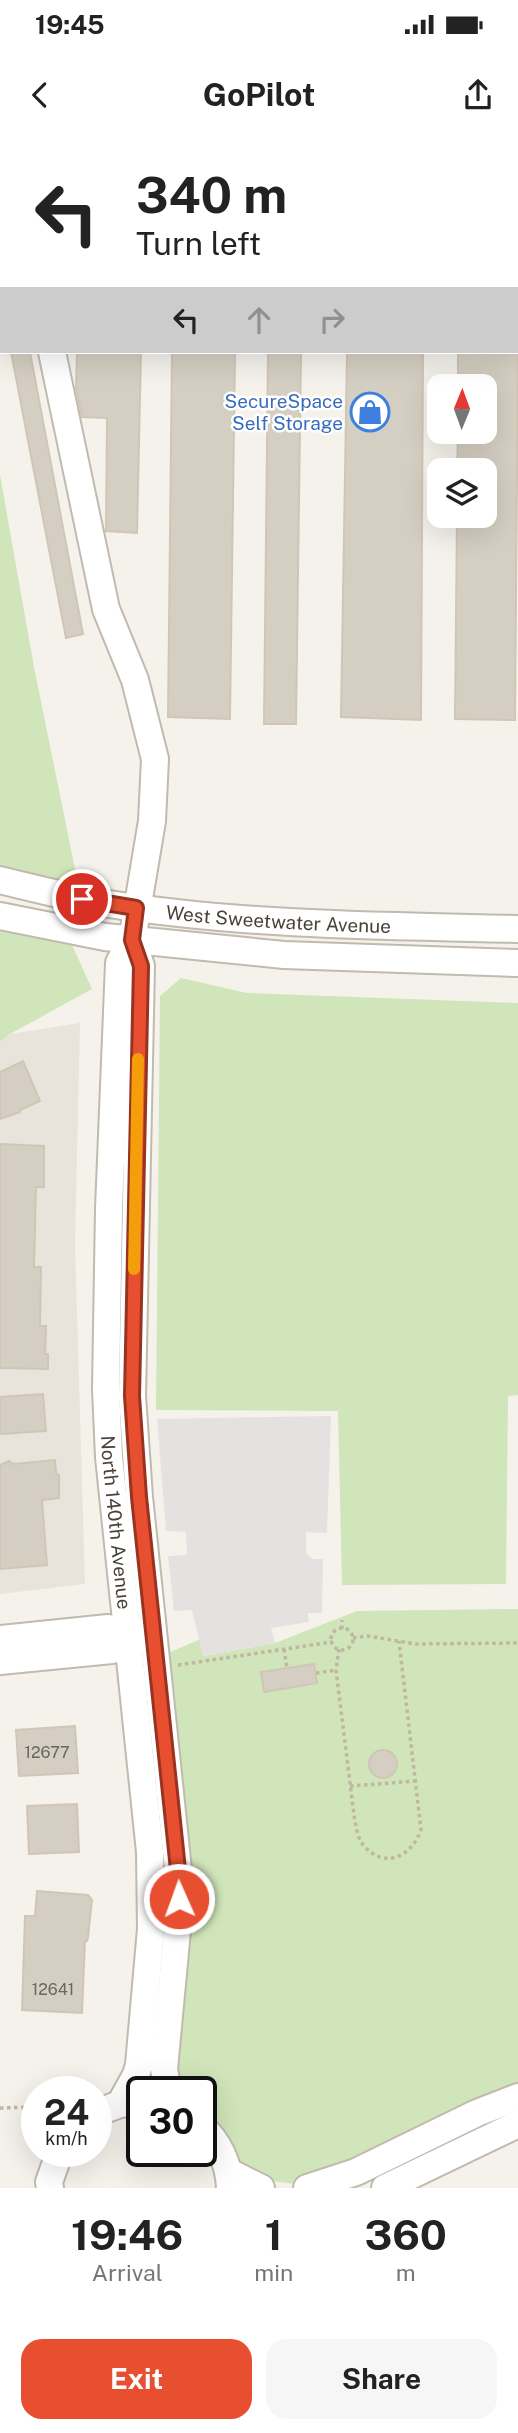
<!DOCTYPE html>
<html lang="en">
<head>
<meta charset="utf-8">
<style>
	:root { --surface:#fff; --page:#f6f6f6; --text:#222; --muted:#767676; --accent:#e84f30 }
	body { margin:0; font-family:"Public Sans",sans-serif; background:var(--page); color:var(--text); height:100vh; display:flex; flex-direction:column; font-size:26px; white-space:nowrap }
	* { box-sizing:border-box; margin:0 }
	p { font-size:23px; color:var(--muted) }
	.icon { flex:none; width:38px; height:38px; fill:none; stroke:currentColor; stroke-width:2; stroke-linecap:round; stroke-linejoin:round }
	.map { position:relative; height:2048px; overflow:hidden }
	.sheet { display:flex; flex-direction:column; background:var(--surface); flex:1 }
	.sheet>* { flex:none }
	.top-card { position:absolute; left:0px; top:0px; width:518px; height:214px; box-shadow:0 7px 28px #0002; background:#fff; color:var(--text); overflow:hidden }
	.needle { width:46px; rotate:1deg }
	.buttons { position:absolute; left:427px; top:234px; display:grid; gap:14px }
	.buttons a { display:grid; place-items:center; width:70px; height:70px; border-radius:14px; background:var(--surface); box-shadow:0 7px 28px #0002; font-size:35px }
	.speed { position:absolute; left:21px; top:1936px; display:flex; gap:14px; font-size:35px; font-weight:700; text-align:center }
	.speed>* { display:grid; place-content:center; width:91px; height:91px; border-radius:50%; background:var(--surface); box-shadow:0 7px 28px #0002; line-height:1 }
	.speed small { font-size:18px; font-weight:400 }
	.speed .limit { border:4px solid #111; border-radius:10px; background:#fff; color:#111 }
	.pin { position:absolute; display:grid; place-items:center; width:60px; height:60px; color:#fff; margin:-30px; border:4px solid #fff; border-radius:50%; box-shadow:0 2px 7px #0007 }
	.me { position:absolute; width:77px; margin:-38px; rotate:358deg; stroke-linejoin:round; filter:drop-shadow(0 0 5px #0008) }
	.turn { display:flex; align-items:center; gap:24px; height:147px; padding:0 21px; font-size:32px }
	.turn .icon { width:91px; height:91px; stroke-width:2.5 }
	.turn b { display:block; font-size:49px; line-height:60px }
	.lanes { display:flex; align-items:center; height:66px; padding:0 21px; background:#0003; justify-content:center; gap:35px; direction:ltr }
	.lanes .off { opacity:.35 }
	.eta { display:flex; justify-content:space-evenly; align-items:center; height:119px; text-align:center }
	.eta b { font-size:42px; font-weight:700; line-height:49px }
	.primary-button { display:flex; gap:14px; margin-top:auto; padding:14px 21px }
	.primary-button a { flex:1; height:80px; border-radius:21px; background:var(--accent); color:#fff; font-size:28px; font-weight:700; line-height:80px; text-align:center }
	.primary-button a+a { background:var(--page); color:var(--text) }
	.status { display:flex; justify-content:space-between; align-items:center; height:49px; padding:0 35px; background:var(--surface); direction:ltr }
	.status svg { height:19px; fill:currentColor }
	header { display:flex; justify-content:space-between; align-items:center; height:91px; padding:0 21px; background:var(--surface); font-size:32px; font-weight:700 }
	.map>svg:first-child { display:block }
	.residential { fill:#e8e4db }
	.green { fill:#d0e5b9 }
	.parking { fill:#e4e2e0 }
	.building { fill:#d5cec2; stroke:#d0c6b6; stroke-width:2 }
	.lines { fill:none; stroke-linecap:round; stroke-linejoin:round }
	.minor-casing { stroke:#c0baaf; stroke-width:30 }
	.path { stroke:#c0b6a2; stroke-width:3.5; stroke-dasharray:3.5 3.5; stroke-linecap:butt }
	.minor { stroke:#fff; stroke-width:26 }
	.route-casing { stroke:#97331f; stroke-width:18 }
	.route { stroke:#e84f30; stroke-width:12 }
	.slow { stroke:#f59e0b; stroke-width:12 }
	.labels { text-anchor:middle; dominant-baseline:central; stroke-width:5; stroke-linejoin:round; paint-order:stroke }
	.number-label { font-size:16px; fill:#6c665c }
	.shop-label { font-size:19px; fill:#366cbe; stroke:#fff; text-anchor:end }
	.street-label { font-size:19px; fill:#49433a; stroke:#fff }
</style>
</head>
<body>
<div class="status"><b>19:45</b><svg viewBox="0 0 49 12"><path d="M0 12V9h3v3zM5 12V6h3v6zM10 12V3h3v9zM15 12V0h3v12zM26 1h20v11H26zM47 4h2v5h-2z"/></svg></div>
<header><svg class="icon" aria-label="back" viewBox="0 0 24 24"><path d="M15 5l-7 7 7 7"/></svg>GoPilot<svg class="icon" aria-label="share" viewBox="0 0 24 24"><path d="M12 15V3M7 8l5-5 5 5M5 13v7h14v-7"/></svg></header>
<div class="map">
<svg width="518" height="2048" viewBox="0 0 518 2048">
	<rect width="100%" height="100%" fill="#f5f2ec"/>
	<path class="residential" d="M 80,883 L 75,1104 L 85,1444 L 0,1454 L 0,902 L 10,894 Z"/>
	<path class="green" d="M 0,335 L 34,527 L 78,744 L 0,726 Z
		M 0,784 L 72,805 L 92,849 L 10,894 L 0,902 Z
		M 181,838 L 247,853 L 518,863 L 518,1255 L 508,1256 L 506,1444 L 342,1445 L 338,1271 L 156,1270 L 160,856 Z
		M 518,1469 L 518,1950 L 340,2033 L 295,2044 L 263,2040 L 241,2026 L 201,1975 L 201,1951 L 178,1951 L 161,1516 L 201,1499 L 204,1516 L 275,1503 L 357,1471 Z"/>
	<path class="parking" d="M 331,1276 L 327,1393 L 306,1392 L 306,1413 L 312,1419 L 323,1419 L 322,1473 L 308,1473 L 309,1482 L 271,1488 L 275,1503 L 203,1516 L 192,1470 L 174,1471 L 168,1416 L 187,1415 L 186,1392 L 166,1391 L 157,1279 Z"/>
	<path class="building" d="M 11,212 L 30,212 L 83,494 L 66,498 Z
		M 77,212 L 141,212 L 137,393 L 106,391 L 107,278 L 82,277 L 76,248 Z
		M 172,212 L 235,212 L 230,579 L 168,577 Z
		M 268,212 L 301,212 L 296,584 L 264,584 Z
		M 347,212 L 423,212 L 421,580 L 341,577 Z
		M 458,212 L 518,212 L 515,580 L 455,579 L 457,376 L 485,376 L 485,331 L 457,331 L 458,292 L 485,292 L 485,247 L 458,247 Z
		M 23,921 L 40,961 L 20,970 L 20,972 L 0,979 L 0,932 Z
		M 0,1004 L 44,1006 L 44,1047 L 36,1047 L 34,1127 L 41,1127 L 40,1186 L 46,1186 L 45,1214 L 48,1214 L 48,1229 L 0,1228 Z
		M 43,1254 L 46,1291 L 0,1294 L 0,1257 Z
		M 55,1320 L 56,1333 L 59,1335 L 59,1358 L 42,1360 L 47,1425 L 0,1429 L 0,1325 L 9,1321 L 13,1324 Z
		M 314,1524 L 317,1543 L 264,1552 L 261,1532 Z
		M 75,1586 L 78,1633 L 19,1636 L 16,1590 Z
		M369 1624a14 14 0 1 1 28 0a14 14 0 1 1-28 0Z
		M 77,1664 L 79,1712 L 29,1714 L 27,1666 Z
		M 37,1751 L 88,1755 L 92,1760 L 88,1797 L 87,1801 L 85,1801 L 82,1873 L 22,1870 L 25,1776 L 35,1776 Z"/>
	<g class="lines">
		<defs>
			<g id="minor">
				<path id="s1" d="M 52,212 L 106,469 L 135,540 L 155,619 L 152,681 L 132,800 L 119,823 L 109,1069 L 106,1249 L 109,1317 L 150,1712 L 151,1789 L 139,1925 L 136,1935 L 120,1964"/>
				<path id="s2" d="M 0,740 C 36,749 72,758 109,764 C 244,785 382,786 518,789"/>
				<path d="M 0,776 L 105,797 L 284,815 L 518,823"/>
				<path d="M 132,800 L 141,826 L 132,1256 L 139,1357 L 179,1739 L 178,1780 L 164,1929 L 168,1951"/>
				<path d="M 0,1499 L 108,1488 L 129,1495 L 143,1494"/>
				<path d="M 0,1521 L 112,1510 L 129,1495"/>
				<path d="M 96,1973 L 120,1964 L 137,1962"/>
				<path d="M 201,1986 C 219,2002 229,2024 230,2048"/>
				<path d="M 229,2032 L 261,2048"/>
				<path d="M 50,2048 L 49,2042 L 60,2011"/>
				<path d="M 307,2048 L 356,2032 L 477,1973 L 518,1957"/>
				<path d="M 385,2048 L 518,1984"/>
			</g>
		</defs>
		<use href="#minor" class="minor-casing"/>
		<path class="path" d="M331 1499a11 11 0 1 1 22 0a11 11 0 1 1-22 0Z
			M 342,1489 L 342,1480
			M 353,1498 L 368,1496 L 416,1504 L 518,1503
			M 284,1509 L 287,1528
			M 339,1509 L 336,1530 L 354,1675 C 356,1686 357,1699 365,1707 C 387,1730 412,1715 421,1690 L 399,1501
			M 178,1525 L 332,1502
			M 316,1533 L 336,1530
			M 350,1646 L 417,1641
			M 0,1968 L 37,1967"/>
		<use href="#minor" class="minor"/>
	</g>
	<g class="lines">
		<defs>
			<path id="route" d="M 82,759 L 136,768 L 132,800 L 141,826 L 132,1256 L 139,1357 L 179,1739 L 179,1759"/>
		</defs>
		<use href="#route" class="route-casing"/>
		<use href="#route" class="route"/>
		<path class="slow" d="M 134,1129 L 138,919"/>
	</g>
	<defs>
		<symbol id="shop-ring" viewBox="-11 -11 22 22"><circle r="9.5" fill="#fff" stroke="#3f7fe0" stroke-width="1.5"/><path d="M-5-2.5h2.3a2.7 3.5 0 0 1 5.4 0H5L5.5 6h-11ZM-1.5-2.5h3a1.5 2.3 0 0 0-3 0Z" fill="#3f7fe0"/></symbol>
	</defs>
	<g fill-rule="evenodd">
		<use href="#shop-ring" x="348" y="250" width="44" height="44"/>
	</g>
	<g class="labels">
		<g class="number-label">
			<text x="47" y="1612">12677</text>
			<text x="53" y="1849">12641</text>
		</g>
		<g class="shop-label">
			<text x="343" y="261">SecureSpace<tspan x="343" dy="22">Self Storage</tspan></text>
		</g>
		<g class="street-label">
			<text stroke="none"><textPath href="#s2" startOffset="282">West Sweetwater Avenue</textPath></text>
			<text stroke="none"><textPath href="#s1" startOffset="1190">North 140th Avenue</textPath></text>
		</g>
	</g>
</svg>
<div class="buttons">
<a><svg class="needle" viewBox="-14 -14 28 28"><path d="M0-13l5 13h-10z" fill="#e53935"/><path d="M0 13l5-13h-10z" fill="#767676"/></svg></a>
<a><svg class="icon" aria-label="layers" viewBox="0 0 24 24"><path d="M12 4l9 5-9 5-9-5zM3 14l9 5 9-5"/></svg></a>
</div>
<div class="speed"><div>24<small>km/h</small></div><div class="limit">30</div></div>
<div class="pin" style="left:82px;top:759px;background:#d93025"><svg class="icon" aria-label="arrive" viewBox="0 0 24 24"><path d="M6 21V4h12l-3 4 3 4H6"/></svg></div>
<svg class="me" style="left:179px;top:1759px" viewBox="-20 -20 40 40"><circle r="17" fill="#e84f30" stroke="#fff" stroke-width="3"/><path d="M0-11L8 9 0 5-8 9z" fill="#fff"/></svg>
<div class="top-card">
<div class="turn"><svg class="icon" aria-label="left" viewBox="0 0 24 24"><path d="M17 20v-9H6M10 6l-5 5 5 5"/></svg><div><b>340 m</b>Turn left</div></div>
<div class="lanes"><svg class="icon" aria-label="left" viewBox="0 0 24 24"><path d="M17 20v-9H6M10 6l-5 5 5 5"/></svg><svg class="icon off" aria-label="ahead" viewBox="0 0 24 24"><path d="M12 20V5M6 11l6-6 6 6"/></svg><svg class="icon off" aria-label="right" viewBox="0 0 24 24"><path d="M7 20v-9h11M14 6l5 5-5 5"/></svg></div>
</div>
</div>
<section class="sheet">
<div class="eta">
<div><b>19:46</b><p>Arrival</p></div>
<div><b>1</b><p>min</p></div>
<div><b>360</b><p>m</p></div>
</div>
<div class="primary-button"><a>Exit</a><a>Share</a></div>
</section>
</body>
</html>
